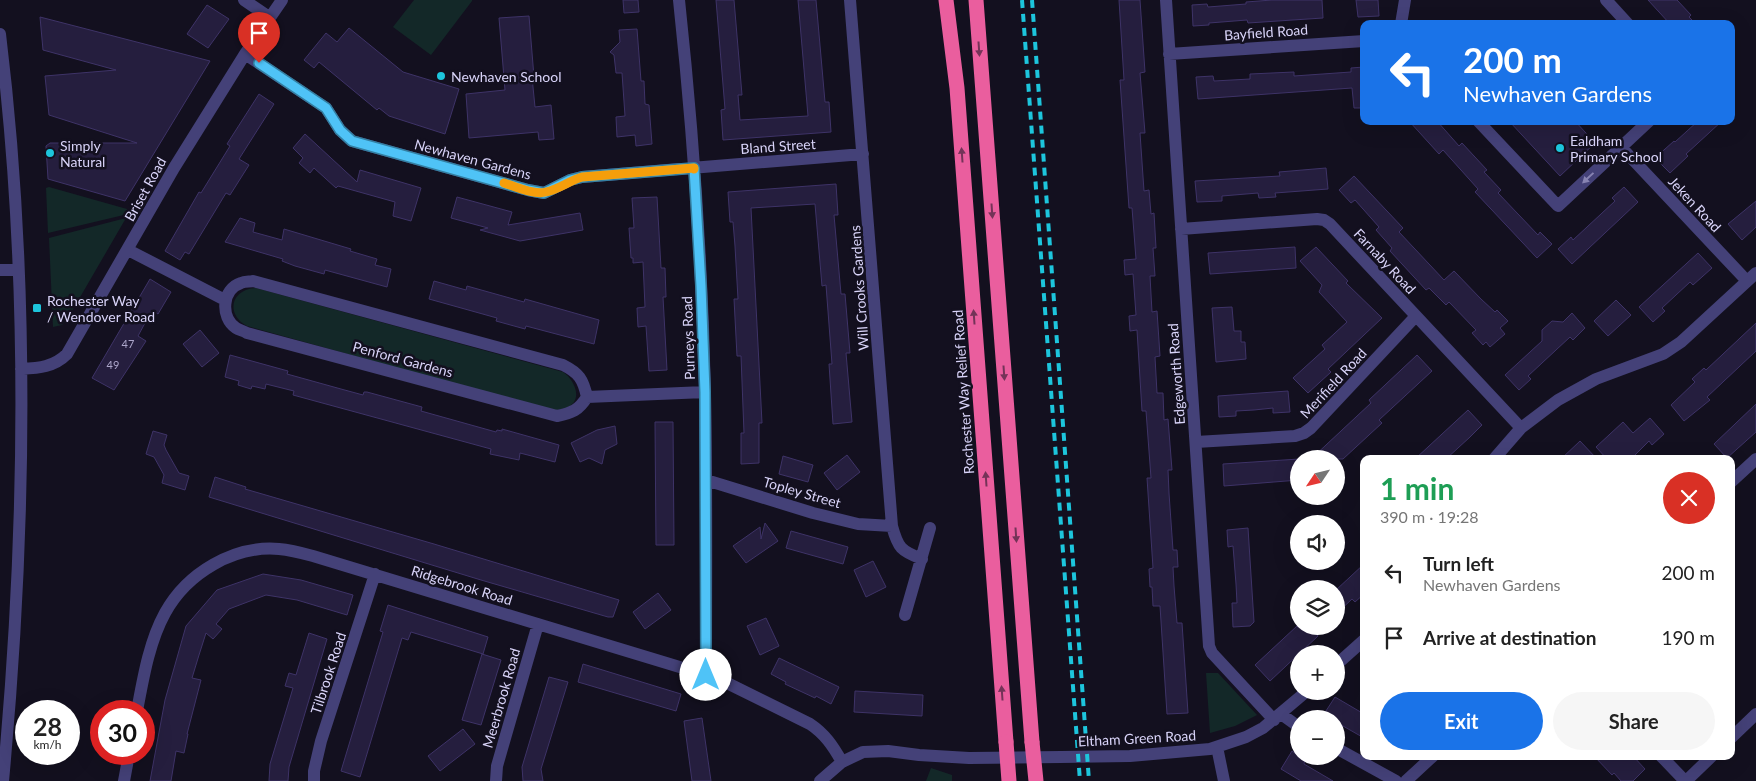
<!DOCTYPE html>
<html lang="en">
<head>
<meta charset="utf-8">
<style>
	:root { --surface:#fff; --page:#f6f6f6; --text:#222; --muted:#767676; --accent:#1a73e8 }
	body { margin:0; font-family:Lato,sans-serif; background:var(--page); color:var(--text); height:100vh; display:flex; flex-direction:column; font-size:19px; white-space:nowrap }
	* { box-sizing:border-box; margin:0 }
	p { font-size:16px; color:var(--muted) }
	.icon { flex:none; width:28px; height:28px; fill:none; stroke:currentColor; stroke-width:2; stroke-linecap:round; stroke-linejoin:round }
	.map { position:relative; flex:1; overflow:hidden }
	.panel { position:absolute; left:1360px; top:455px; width:375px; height:305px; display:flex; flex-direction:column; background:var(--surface); border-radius:10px; box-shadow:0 5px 20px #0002 }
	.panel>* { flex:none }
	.guide { position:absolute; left:1360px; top:20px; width:375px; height:105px; border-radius:10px; box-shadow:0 5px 20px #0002; background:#1a73e8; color:#fff; overflow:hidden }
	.needle { width:32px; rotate:235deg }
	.tools { position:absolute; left:1290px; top:450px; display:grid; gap:10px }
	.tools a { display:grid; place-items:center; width:55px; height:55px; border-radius:50%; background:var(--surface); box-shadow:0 5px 20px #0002; font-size:25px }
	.speed { position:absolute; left:15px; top:700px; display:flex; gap:10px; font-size:25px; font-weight:700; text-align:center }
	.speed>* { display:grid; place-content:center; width:65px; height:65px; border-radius:50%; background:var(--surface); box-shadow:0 5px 20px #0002; line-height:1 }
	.speed small { font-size:12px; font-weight:400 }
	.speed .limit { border:8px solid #d22; background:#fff; color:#111 }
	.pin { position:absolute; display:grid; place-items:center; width:42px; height:42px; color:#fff; margin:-51px -21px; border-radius:50% 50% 50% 0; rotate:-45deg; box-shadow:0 0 5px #0007 }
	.pin .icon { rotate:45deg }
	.me { position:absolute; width:55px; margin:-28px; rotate:0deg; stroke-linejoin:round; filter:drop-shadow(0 0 4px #0008) }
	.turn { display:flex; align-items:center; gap:18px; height:105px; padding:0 20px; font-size:22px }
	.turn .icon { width:65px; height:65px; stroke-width:2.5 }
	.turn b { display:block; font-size:35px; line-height:42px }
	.round { display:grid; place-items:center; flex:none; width:52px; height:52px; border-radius:26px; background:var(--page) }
	.headline { display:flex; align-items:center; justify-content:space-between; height:85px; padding:0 20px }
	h1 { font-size:30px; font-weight:700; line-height:38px; color:#1e9e55 }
	.action { display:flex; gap:10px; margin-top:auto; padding:10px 20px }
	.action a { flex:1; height:58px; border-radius:30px; background:var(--accent); color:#fff; font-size:20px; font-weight:700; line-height:58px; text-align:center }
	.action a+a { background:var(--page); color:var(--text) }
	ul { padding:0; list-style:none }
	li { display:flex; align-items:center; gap:15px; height:65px; padding:0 20px }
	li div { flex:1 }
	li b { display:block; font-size:19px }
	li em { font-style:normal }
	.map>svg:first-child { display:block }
	.green { fill:#132828 }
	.building { fill:#251e3e; stroke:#3e3367 }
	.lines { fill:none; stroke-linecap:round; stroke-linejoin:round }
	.minor { stroke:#444178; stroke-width:12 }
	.highway { stroke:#ea5e9e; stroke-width:15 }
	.rail { stroke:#1dc5dc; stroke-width:4; stroke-dasharray:8 6; stroke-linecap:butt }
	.highway-bridge { stroke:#ea5e9e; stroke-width:15 }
	.oneway { fill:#743358 }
	.oneway2 { fill:#8783b2 }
	.route-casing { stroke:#337fa1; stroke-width:12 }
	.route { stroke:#4fc3f7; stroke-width:9 }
	.slow { stroke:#f59e0b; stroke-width:9 }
	.poi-dot { fill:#1dc5dc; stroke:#13101f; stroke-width:2 }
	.labels { text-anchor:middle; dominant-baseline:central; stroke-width:5; stroke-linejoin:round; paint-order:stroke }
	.number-label { font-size:11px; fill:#aca6ca }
	.street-label { font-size:14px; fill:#d9d4f9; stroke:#13101f }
	.poi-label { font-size:14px; fill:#d9d4f9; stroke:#13101f; text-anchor:start }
</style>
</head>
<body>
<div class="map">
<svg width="1756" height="781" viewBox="0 0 1756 781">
	<rect width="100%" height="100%" fill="#13101f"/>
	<path class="green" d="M 414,0 L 472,0 L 472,1 L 431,55 L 393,27 Z
		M 49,187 L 127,209 L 128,214 L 48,233 L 46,188 Z
		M 126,218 L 68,318 L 62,325 L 53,327 L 49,238 Z
		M 256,288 L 563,372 C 575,380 584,401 566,408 C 562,409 557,410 553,411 L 247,326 C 225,314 231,289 256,288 Z
		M 1206,673 L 1218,673 L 1257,715 L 1235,726 L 1210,733 Z
		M 931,768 L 952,775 L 952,781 L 926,781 Z"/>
	<path class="building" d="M 623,0 L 638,0 L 639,12 L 624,13 Z
		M 716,0 L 734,0 L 742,95 L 738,95 L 740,120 L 808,116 L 798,0 L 816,0 L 825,102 L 829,102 L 831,132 L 723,140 L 721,110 L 725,109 Z
		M 1119,0 L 1140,0 L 1145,72 L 1140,73 L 1145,133 L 1140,133 L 1144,191 L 1149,190 L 1151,214 L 1154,213 L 1156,248 L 1153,248 L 1155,276 L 1150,276 L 1152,312 L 1157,311 L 1160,356 L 1155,357 L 1157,393 L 1163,393 L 1164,420 L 1168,419 L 1172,470 L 1168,470 L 1169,493 L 1173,550 L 1177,550 L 1178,567 L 1173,567 L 1174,586 L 1177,623 L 1182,623 L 1188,713 L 1167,714 L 1160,606 L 1153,606 L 1152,587 L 1150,587 L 1149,569 L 1153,568 L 1147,478 L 1151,478 L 1146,411 L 1142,411 L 1137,330 L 1130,331 L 1129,316 L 1136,315 L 1133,274 L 1125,275 L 1124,260 L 1136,259 L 1132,208 L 1129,208 L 1120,80 L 1124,80 Z
		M 1272,0 L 1322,0 L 1323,18 L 1248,23 L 1247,20 L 1209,23 L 1209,25 L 1193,26 L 1192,5 L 1207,4 L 1208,7 L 1246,4 L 1246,2 Z
		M 1356,0 L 1378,0 L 1379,16 L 1358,17 Z
		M 1648,0 L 1677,0 L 1691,15 L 1689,17 L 1696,24 L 1670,24 Z
		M 207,5 L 229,19 L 208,48 L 187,34 Z
		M 529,16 L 534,77 L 532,77 L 535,107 L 551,105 L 554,139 L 539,140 L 538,132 L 469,138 L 466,94 L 505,90 L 499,18 Z
		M 40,17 L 210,61 L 125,201 L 48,179 L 46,146 L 50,143 L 137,143 L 49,115 L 45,76 L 116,70 L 43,50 Z
		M 349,28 L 403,72 L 459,89 L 445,134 L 389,116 L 379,108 L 377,110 L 319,62 L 314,68 L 304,60 L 326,33 L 337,42 Z
		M 637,29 L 641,81 L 644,81 L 645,104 L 649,105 L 652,144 L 636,146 L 635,135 L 617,137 L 616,117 L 625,116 L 622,73 L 616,73 L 614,55 L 610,52 L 620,42 L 619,30 Z
		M 1364,67 L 1364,108 L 1354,108 L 1352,88 L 1198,99 L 1196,77 L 1213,76 L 1214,81 L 1250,79 L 1250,74 L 1294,72 L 1294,76 L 1351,72 L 1351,68 Z
		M 259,94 L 274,104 L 239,159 L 249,165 L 230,195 L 226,193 L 189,254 L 185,252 L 180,260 L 165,251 L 199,192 L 201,193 L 230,146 L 227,144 Z
		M 1409,121 L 1437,121 L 1459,146 L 1462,143 L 1487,170 L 1484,172 L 1501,190 L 1498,193 L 1538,235 L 1540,232 L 1552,244 L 1537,258 L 1475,192 L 1478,189 L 1443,150 L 1439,154 Z
		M 1509,121 L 1575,121 L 1595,143 L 1560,176 Z
		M 1698,121 L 1722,121 L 1686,154 L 1688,156 L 1670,173 L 1655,158 L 1674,141 L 1675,142 Z
		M 305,134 L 357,182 L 360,170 L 421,188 L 411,221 L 393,216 L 395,202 L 338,186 L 336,188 L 314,168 L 310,173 L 299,163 L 303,158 L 293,148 Z
		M 1326,168 L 1328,189 L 1275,193 L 1276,197 L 1259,198 L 1258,193 L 1222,196 L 1222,201 L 1197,202 L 1195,181 L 1280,176 L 1279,172 Z
		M 1354,176 L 1403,228 L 1399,232 L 1444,280 L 1454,271 L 1481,299 L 1495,312 L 1497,310 L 1508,321 L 1500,328 L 1505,334 L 1490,347 L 1486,342 L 1483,345 L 1472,333 L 1476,330 L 1449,302 L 1446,305 L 1429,288 L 1426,290 L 1390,251 L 1392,248 L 1376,230 L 1379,227 L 1355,200 L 1351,203 L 1339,190 Z
		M 836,184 L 838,215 L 834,215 L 841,294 L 845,294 L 850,353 L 846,353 L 852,422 L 833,424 L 829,364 L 832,364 L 826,285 L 822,286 L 815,204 L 751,208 L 762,423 L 759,423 L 759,463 L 741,464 L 741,433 L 744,433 L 741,356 L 737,356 L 734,299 L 738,299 L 735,246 L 733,222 L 730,222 L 728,192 Z
		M 1624,187 L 1638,202 L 1572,264 L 1558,249 L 1571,237 L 1573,240 L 1615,201 L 1612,198 Z
		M 457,197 L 512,212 L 508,225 L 580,213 L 583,230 L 520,241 L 480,230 L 488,228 L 451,218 Z
		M 657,197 L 661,268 L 665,268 L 666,297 L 663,297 L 667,370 L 649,371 L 646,326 L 638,327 L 637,308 L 645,307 L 643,262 L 633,263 L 633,258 L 631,258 L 629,228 L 634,228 L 632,198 Z
		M 1756,201 L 1756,227 L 1742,240 L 1728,224 Z
		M 240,218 L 255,223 L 253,232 L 282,240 L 284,229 L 351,249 L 350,251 L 377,259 L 375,265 L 391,269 L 387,287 L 325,270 L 324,274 L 295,266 L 282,261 L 283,259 L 225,242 Z
		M 1295,247 L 1296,268 L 1210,274 L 1208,253 Z
		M 1316,247 L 1348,281 L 1346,283 L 1382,318 L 1328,369 L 1331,372 L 1308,393 L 1293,378 L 1325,349 L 1322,345 L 1347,322 L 1319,292 L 1322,285 L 1300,261 Z
		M 1698,253 L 1712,268 L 1693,285 L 1690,282 L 1662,308 L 1665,311 L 1653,322 L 1639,307 Z
		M 150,279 L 171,292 L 158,314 L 152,310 L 138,336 L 146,341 L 114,390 L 92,378 Z
		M 434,281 L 466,290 L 467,286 L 524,302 L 525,299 L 599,320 L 594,344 L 526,326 L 525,329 L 496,321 L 497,318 L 429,299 Z
		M 1616,300 L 1631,315 L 1608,336 L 1594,321 Z
		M 1232,307 L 1234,331 L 1241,331 L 1241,342 L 1245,342 L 1246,359 L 1216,362 L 1212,308 Z
		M 1572,313 L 1585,328 L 1573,340 L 1570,337 L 1528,376 L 1531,379 L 1519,390 L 1505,375 L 1542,341 L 1542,330 L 1552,321 L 1563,322 Z
		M 1756,323 L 1756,351 L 1707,397 L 1710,400 L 1684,421 L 1671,405 L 1695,382 L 1692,379 L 1704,368 L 1706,370 Z
		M 200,330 L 219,353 L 202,367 L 183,344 Z
		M 230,355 L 288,371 L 287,374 L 341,389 L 363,395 L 364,392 L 367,392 L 422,407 L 421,411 L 496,432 L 497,430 L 502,431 L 502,429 L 559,445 L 555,462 L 520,453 L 519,460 L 490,454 L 491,449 L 293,395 L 294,391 L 266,384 L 265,389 L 252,386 L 251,389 L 238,385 L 239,381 L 225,377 Z
		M 1417,355 L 1432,371 L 1379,420 L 1382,423 L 1343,459 L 1311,459 L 1371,403 L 1369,400 Z
		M 1288,391 L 1290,412 L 1273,413 L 1273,408 L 1254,410 L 1236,411 L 1236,416 L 1219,417 L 1218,396 Z
		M 1756,404 L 1756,432 L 1727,458 L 1714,444 Z
		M 1468,410 L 1482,425 L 1470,437 L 1446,459 L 1415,459 Z
		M 1650,418 L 1664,434 L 1652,445 L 1649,441 L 1631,459 L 1607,459 L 1596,447 L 1623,422 L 1633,433 Z
		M 655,422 L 673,422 L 674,545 L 656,545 Z
		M 615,426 L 617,444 L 605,450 L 602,464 L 589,458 L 580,462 L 571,443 L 597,430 Z
		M 153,431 L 167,435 L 164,445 L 166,450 L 179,473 L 189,476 L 185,490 L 162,483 L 164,475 L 154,457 L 146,454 Z
		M 1580,441 L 1597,459 L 1561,459 Z
		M 847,455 L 860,472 L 837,490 L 824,473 Z
		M 783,456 L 813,465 L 808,482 L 779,474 Z
		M 1299,459 L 1299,480 L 1224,486 L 1223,464 Z
		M 215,477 L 246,487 L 245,489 L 434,544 L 619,600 L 613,617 L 608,617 L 481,580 L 209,497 Z
		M 765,523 L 778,541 L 746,563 L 733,546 L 760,527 L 761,539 Z
		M 1248,528 L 1254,622 L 1250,626 L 1233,627 L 1232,603 L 1237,603 L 1236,584 L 1233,546 L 1228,547 L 1227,530 Z
		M 791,531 L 848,547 L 843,564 L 786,548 Z
		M 873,561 L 886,587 L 866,597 L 854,570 Z
		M 1364,564 L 1364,594 L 1355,602 L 1352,599 L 1336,614 L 1336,590 Z
		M 263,574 L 301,580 L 353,595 L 347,615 L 297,600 L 266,595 L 229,609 L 216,624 L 222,629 L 213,639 L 206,633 L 199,655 L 192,678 L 201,680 L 187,734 L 188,734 L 184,753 L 176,751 L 171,781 L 150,781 L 165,700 L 186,626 L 217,590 Z
		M 658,593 L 671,610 L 645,629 L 633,612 Z
		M 388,605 L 488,637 L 483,654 L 411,632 L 408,640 L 402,638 L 360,777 L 341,771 L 383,632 L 380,631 Z
		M 766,618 L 779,646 L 760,655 L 747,626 Z
		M 1297,626 L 1323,626 L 1316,633 L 1318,636 L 1270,681 L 1255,665 Z
		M 309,633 L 327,639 L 289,767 L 288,781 L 269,781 L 270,764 L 293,688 L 285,686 L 289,673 L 296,675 Z
		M 482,654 L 501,660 L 481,725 L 462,720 Z
		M 779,658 L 839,687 L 831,704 L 816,696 L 815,698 L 785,684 L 786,682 L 771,674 Z
		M 583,664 L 681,694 L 676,711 L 578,682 Z
		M 549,677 L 568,682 L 541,769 L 543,781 L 523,781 L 522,767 Z
		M 855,691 L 923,695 L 922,716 L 854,712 Z
		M 1335,697 L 1364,714 L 1364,738 L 1336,722 L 1336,719 L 1331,719 L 1324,714 Z
		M 702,718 L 711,781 L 692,781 L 684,721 Z
		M 463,729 L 475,744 L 440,771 L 428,756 Z
		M 1292,751 L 1299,756 L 1305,758 L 1304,764 L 1333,781 L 1301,781 L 1281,769 Z
		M 1594,756 L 1633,756 L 1645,769 L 1633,781 L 1621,781 L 1614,773 L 1612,775 Z"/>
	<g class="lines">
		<path class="minor" d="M 244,0 L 269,17
			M 679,0 C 693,130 702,261 705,392 C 707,486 706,581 706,675
			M 850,0 L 892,526 C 898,548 901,551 922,559
			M 1166,0 L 1209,646 L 1212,653 L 1274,720
			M 1606,0 L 1628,24
			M 1401,24 L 1405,0
			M 0,34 C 30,279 26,535 3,781
			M 245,54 L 326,108 L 340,130 L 352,141 L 528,190 L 544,193 L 570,180 L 582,177 L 863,154
			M 1169,54 L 1364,41
			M 1478,121 L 1558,206 L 1649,121
			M 1621,147 L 1747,281
			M 1181,229 L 1317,219 L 1324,220 L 1330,224 L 1521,428
			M 128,250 L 225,300
			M 0,270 L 18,270
			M 253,281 L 563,365 C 579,373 583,379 587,397 C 579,410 572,413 557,416 L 247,333 C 244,331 239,330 236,328 C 220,317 222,289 241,283 C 245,281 250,282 253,281 Z
			M 21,369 C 39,368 54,367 67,354 L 174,168 L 245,54 L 282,0
			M 587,397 L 705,392
			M 1196,442 L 1295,436 L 1304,433 L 1311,428 L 1416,316
			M 1494,459 L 1521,428 L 1558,400 L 1596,379 L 1663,354 L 1681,342 L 1756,273
			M 706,480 L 813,513 L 858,524 L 892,526
			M 1731,482 L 1756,459
			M 905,615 L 930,528
			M 1336,665 L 1364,640
			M 137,711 C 143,679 149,642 165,613 C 187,573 234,545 279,549 C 291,550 302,553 313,556 L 706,675 L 723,681 L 810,724 C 825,734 833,746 842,762
			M 1281,714 L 1299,727
			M 1731,738 L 1756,714
			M 1217,747 L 1224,781
			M 1336,748 L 1396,781
			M 1661,756 L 1685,781
			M 124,781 L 129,754
			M 314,781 L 314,771 L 321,741 L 375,574
			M 496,781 L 497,766 L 538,624
			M 820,781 L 842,762 L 863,752 L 888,751 L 919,755 L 969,758 L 1061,757 L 1130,756 L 1210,749 L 1246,737 L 1263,728 L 1307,691
			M 1406,781 L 1433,756
			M 1686,781 L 1712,756"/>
		<path class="highway" d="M 946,0 L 957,88 L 1006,742
			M 976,0 L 1032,742"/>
		<path class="rail" d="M 1022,0 L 1080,781
			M 1032,0 L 1089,781"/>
		<path class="highway-bridge" d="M 1006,742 L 1009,781
			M 1032,742 L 1036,781"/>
	</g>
	<defs><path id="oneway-solid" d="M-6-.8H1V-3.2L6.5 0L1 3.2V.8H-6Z" transform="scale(1.25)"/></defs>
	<g class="oneway">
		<use href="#oneway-solid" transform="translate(979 49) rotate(86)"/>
		<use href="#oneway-solid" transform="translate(962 155) rotate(-94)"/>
		<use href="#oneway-solid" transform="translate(992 211) rotate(86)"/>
		<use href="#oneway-solid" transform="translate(974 317) rotate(-94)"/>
		<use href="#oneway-solid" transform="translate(1004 373) rotate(86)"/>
		<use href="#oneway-solid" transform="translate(986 479) rotate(-94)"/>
		<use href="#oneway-solid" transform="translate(1016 535) rotate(86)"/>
		<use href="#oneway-solid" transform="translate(1002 693) rotate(-94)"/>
	</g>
	<use class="oneway2" href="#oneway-solid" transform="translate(1588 178) rotate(137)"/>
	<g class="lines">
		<defs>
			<path id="route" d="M 259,63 L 326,108 L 340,130 L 352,141 L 528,190 L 544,193 L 570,180 L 582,177 L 694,168 L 701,286 L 705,392 L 706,675"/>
		</defs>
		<use href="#route" class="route-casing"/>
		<use href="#route" class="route"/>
		<path class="slow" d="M 504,183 C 516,187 534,195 546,192 C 559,189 569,181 582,177 L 694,168 L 694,169"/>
	</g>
	<g class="poi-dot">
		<circle cx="441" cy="76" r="5"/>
		<circle cx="1560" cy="148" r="5"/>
		<circle cx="50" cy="153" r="5"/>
		<rect x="32" y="303" width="10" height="10" rx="2.5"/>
	</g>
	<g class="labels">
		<g class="number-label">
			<text x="128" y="343">47</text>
			<text x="113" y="364">49</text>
		</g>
		<g class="street-label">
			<text transform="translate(1266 32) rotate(-4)">Bayfield Road</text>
			<text transform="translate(778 146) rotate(-4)">Bland Street</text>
			<text transform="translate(473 159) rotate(15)">Newhaven Gardens</text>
			<text transform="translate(145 189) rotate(-61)">Briset Road</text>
			<text transform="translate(1695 204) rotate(47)">Jeken Road</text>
			<text transform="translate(1385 261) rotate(47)">Farnaby Road</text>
			<text transform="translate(859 288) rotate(-94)">Will Crooks Gardens</text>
			<text transform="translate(688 338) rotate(-92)">Purneys Road</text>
			<text transform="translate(403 359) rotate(15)">Penford Gardens</text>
			<text transform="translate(1176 374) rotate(-94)">Edgeworth Road</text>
			<text transform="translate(1333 383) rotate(-47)">Merifield Road</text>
			<text transform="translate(963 392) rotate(-94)">Rochester Way Relief Road</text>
			<text transform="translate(802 492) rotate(16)">Topley Street</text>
			<text transform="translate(462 585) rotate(17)">Ridgebrook Road</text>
			<text transform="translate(328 673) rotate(-72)">Tilbrook Road</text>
			<text transform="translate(501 698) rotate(-74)">Meerbrook Road</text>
			<text transform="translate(1137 738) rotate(-3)">Eltham Green Road</text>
		</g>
		<g class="poi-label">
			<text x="451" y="76">Newhaven School</text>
			<text x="1570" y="140">Ealdham<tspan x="1570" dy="16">Primary School</tspan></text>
			<text x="60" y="145">Simply<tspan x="60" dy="16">Natural</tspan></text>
			<text x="47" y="300">Rochester Way<tspan x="47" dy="16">/ Wendover Road</tspan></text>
		</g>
	</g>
</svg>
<div class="tools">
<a><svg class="needle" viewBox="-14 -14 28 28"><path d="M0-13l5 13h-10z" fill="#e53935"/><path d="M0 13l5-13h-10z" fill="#767676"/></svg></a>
<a><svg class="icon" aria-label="sound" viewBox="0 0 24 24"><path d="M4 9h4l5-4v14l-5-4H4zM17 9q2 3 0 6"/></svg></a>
<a><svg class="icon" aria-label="layers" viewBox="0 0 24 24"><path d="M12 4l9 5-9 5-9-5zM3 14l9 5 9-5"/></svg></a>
<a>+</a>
<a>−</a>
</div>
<div class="speed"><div>28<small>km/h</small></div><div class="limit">30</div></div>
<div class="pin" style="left:259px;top:63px;background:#d93025"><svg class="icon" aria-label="arrive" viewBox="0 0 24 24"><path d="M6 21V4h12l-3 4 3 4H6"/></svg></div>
<svg class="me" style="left:706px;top:675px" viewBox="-20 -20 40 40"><circle r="19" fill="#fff"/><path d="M0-13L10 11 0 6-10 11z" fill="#4fc3f7"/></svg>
<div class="guide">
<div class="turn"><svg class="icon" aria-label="left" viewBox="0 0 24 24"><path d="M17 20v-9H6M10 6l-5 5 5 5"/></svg><div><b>200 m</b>Newhaven Gardens</div></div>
</div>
<section class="panel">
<div class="headline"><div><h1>1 min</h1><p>390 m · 19:28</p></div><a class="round" style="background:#d93025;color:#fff"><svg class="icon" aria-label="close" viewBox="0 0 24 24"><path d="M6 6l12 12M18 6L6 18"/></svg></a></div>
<ul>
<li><svg class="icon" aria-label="left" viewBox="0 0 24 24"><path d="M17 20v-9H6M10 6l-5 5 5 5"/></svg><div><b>Turn left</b><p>Newhaven Gardens</p></div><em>200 m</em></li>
<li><svg class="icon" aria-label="arrive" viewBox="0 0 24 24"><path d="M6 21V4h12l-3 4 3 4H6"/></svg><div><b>Arrive at destination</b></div><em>190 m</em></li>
</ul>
<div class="action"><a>Exit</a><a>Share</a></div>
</section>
</div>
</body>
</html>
